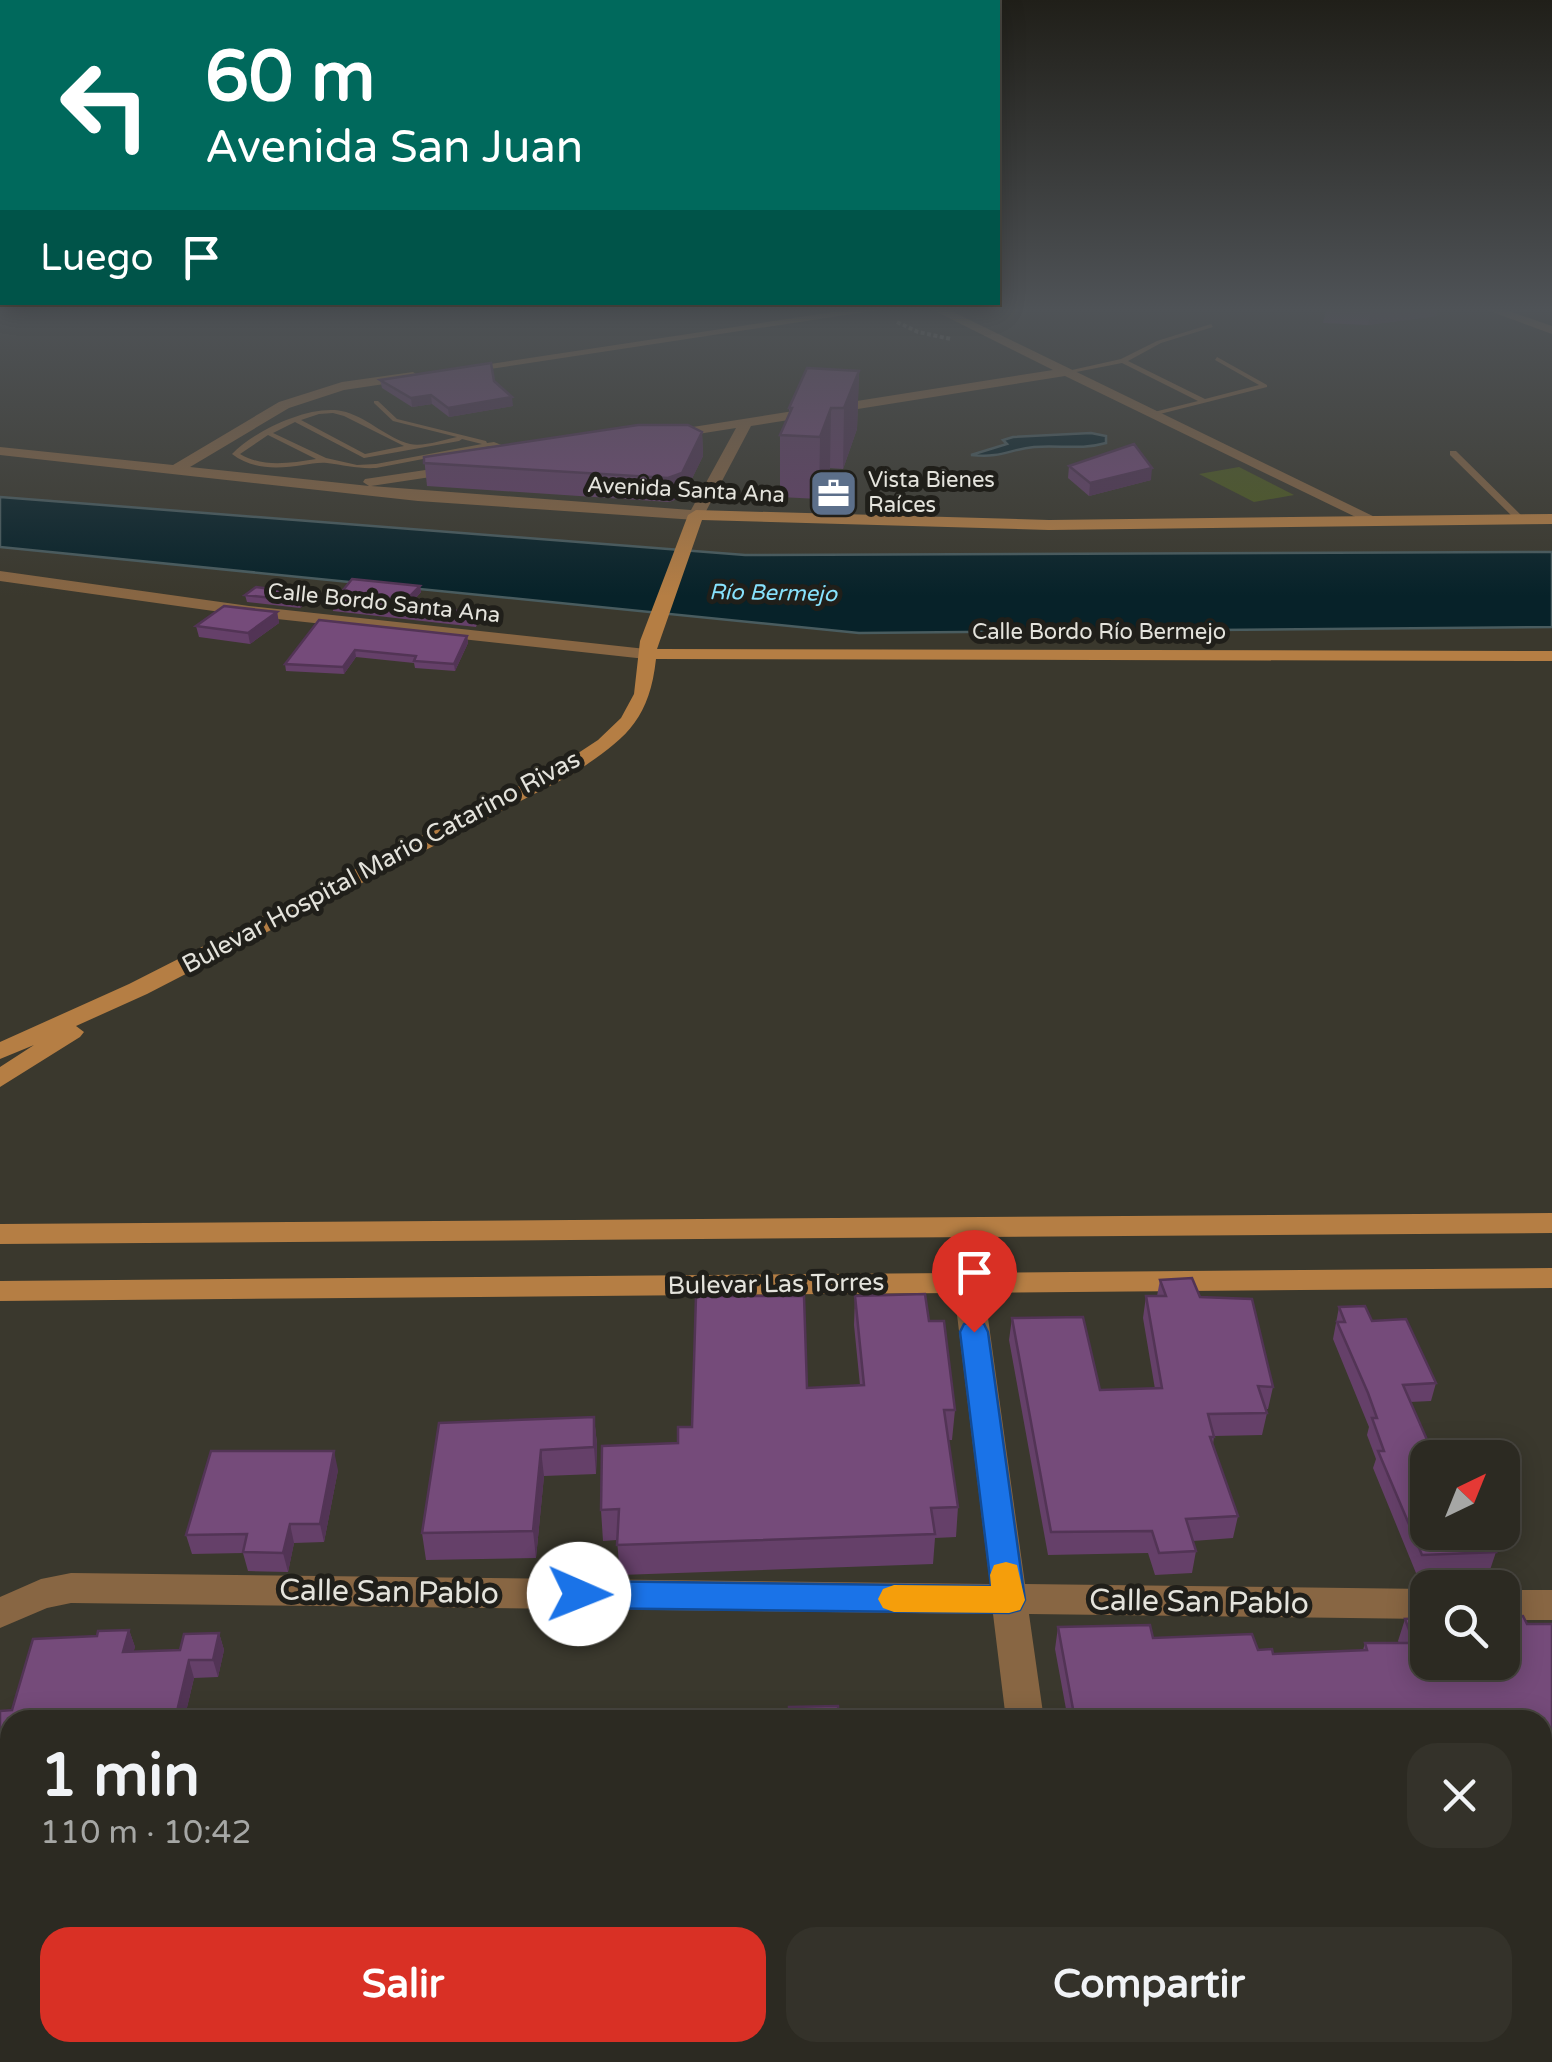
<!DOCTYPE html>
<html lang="es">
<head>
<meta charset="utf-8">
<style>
	:root { --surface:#2c2a22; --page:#34322a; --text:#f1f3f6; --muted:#a6a7a5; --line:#484640; --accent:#d93025 }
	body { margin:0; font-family:"Varela Round",sans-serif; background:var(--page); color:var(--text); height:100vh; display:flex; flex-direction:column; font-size:38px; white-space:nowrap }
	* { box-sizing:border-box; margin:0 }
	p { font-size:32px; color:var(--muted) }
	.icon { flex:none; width:55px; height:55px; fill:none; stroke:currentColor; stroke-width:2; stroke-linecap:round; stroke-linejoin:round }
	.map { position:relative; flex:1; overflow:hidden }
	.details { position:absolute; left:0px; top:1710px; width:1552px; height:352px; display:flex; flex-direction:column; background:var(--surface); border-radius:30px 30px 0 0; box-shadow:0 5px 25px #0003,0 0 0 2px var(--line) }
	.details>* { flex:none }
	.guide { position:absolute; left:0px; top:0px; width:1000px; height:305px; box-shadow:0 5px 25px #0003,0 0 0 2px var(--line); background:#00695c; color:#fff; overflow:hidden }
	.needle { width:65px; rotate:43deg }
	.controls { position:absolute; left:1410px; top:1440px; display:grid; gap:20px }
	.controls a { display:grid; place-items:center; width:110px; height:110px; border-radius:20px; background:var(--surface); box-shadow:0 5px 25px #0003,0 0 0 2px var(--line); font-size:50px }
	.pin { position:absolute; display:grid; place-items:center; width:85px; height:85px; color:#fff; margin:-102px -42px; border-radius:50% 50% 50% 0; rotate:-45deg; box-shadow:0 0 10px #0007 }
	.pin .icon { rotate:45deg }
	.me { position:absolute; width:110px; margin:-55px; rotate:91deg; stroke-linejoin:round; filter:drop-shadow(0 0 8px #0008) }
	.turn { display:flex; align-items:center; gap:35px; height:210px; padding:0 40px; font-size:45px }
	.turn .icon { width:130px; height:130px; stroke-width:2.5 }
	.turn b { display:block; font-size:70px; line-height:85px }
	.then { display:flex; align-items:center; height:95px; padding:0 40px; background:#0003; gap:20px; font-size:38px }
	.round { display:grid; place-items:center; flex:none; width:105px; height:105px; border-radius:30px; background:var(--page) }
	.overview { display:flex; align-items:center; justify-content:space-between; height:170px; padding:0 40px }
	h1 { font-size:60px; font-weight:700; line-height:75px }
	.button { display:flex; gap:20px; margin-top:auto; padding:20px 40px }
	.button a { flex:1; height:115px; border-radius:30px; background:var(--accent); color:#fff; font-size:40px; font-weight:700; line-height:115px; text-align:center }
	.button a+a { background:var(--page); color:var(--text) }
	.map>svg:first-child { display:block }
	.green { fill:#4e5a1f }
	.water { fill:#072229; stroke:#495c5f; stroke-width:2.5 }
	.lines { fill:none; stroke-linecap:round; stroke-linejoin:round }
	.path { stroke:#716f65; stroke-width:4; stroke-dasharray:4 2.5; stroke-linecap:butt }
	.lane { fill:#886643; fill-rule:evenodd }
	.street { fill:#886643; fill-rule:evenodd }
	.secondary { fill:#b57e44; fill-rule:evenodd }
	.wall { fill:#654069 }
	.shaded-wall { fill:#523455 }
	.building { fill:#754b7a; stroke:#523455; stroke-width:2.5 }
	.route { fill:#1a73e8; stroke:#114b97; stroke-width:2.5 }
	.slow { fill:#f59e0b }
	.labels { text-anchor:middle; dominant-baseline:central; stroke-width:10; stroke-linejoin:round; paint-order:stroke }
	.far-poi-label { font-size:22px; fill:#e4e3dc; stroke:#201f1a; text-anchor:start }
	.far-street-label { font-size:22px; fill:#e4e3dc; stroke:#201f1a }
	.far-water-label { font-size:22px; font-style:italic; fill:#87e2fd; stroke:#201f1a }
	.street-label { font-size:25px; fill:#e4e3dc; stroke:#201f1a }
	.near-street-label { font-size:30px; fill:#e4e3dc; stroke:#201f1a }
</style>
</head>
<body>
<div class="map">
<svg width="1552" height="2062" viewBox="0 0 1552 2062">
	<rect width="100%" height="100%" fill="#3a382d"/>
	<path class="green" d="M 1239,467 L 1294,495 L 1254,502 L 1199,474 Z"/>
	<path class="water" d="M 1091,433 L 1106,436 L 1106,443 C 1082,450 1059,445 1034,447 C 1007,450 1003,458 971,455 L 1007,444 L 1003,440 L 1013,437 Z
		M 0,497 L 745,555 L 1552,552 L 1552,627 L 859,633 L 0,547 Z"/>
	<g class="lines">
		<path class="path" d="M 897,322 L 918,332 L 951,339"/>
		<path class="lane" d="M 1211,324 L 1213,327 L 1161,343 L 1128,361 L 1205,399 L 1259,385 L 1215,360 L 1217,357 L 1267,385 L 1267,387 L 1152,416 L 1150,415 L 1150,413 L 1198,401 L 1122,363 L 1066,374 L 1063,372 L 1121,359 L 1157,341 Z
			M 374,401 L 378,401 L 397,419 L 486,441 L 487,443 L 494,442 L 516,451 L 512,453 L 491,446 L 376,468 C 358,469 344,465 327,463 C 319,462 311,464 303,465 C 278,469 253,470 232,454 C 255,430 314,402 346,412 C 369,419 387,438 410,444 C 423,447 443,440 457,437 L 393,421 L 374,403 ZM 333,413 L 344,416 L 404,446 L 365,454 L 301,420 L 319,414 ZM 295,422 L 364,458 L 459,441 L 462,439 L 482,444 L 376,464 L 357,465 L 326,458 L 273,433 ZM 268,435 L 316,459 C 290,463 264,468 240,454 Z
			M 1450,451 L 1456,451 L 1523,517 L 1523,521 L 1517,521 L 1450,455 Z"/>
		<path class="street" d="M 866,307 L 898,307 L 457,374 L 451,370 Z
			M 927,307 L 943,307 L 1381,520 L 1368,523 L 1065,376 L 751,426 L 704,515 L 696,520 L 418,501 L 0,455 L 0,447 L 173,465 L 279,402 L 342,382 L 413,372 L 419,376 L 418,379 L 344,390 L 289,408 L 190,467 L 369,486 L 363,482 L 365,479 L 459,465 L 466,469 L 464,472 L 371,486 L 691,510 L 736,428 L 666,439 L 659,435 L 661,432 L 1053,370 Z
			M 1479,307 L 1497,307 L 1552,326 L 1552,334 Z
			M 0,571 L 249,606 L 646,649 L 655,654 L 646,659 L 249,616 L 0,581 Z
			M 968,1272 L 978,1275 L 983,1282 L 1025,1584 L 1428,1589 L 1428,1619 L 1029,1614 L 1044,1720 L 1006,1720 L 993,1614 L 71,1603 L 47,1608 L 0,1628 L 0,1597 L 41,1579 L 71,1573 L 990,1584 L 953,1282 L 958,1275 Z
			M 1502,1590 L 1552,1590 L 1552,1620 L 1502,1620 Z
			M 1046,2052 L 1090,2052 L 1091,2062 L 1047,2062 Z"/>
		<path class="secondary" d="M 696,510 L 1049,520 L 1552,514 L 1552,524 L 1049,530 L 702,520 L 657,649 L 1552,651 L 1552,661 L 656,659 C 649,724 622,741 571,775 L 147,994 L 76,1026 L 84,1032 L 80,1037 L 0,1087 L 0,1067 L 34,1045 L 0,1059 L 0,1042 L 129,984 L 557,767 L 598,740 L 621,718 L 634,694 L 640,641 L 688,515 Z
			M 1552,1213 L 1552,1233 L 0,1244 L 0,1224 Z
			M 1552,1268 L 1552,1288 L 0,1301 L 0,1281 Z"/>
	</g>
	<path class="wall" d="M 1327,307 L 1438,307 L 1436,316 L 1368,325 L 1323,323 Z
		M 859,371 L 857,429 L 843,469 L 830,468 L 819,499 L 780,497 L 780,435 L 789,416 L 789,408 Z
		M 380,380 L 494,381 L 513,406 L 449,417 L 432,404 L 412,407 L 382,388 Z
		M 702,432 L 703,456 L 683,497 L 669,502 L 427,486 L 424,457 Z
		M 1069,466 L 1151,480 L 1089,496 L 1068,478 Z
		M 420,586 L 421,592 L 415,599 L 424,607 L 479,619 L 476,627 L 333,611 L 332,604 Z
		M 308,594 L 309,601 L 300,608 L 247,602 L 245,595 Z
		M 277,612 L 279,623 L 250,644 L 199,637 L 196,626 Z
		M 319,620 L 467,636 L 468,643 L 455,671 L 415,668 L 414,663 L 356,657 L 344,674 L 286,671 L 285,664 Z
		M 1160,1280 L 1200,1297 L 1273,1387 L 1268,1409 L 1266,1409 L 1267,1413 L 1262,1435 L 1214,1436 L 1213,1445 L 1238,1516 L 1233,1538 L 1193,1541 L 1196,1551 L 1192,1573 L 1155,1575 L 1148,1553 L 1048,1555 L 1009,1340 L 1012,1318 L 1100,1390 L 1155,1389 L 1143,1318 L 1146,1296 L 1157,1296 Z
		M 855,1296 L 929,1321 L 955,1410 L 952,1440 L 948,1440 L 958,1507 L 956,1537 L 935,1538 L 933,1564 L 620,1575 L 617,1540 L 603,1541 L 601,1510 L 678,1443 L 692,1427 L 807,1388 L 860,1385 L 854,1325 Z
		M 1339,1307 L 1372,1321 L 1436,1383 L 1431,1401 L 1410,1402 L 1431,1449 L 1496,1552 L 1490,1570 L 1416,1573 L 1373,1468 L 1376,1459 L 1367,1435 L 1369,1427 L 1333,1339 Z
		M 594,1417 L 597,1444 L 596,1474 L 544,1476 L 536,1558 L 426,1560 L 422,1533 L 439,1423 Z
		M 338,1470 L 324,1542 L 294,1543 L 288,1572 L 248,1571 L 243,1553 L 192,1554 L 186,1535 Z
		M 1405,1619 L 1527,1624 L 1552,1624 L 1552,1987 L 1542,1987 L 1542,1720 L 1068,1720 L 1055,1649 L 1058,1627 L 1258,1650 L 1273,1654 L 1363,1650 L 1365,1643 L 1399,1643 L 1398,1641 Z
		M 129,1630 L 135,1647 L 133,1652 L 180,1650 L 219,1633 L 224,1650 L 218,1677 L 194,1678 L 184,1720 L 10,1720 L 10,1764 L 0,1765 L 0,1711 L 12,1710 L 97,1636 Z
		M 0,1806 L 10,1807 L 10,1979 L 0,1979 Z
		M 1278,2052 L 1363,2052 L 1362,2055 L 1280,2059 Z"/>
	<path class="shaded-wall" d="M 1390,307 L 1438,307 L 1436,316 L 1368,325 L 1371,310 Z
		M 859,371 L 857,429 L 843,469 L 844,408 Z
		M 431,395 L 432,404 L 412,407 L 411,398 Z
		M 512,397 L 513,406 L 449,417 L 448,408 Z
		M 831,408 L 830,468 L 819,499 L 820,437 Z
		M 702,432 L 703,456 L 683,497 L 669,502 L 668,478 Z
		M 1152,468 L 1151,480 L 1089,496 L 1090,483 Z
		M 420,586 L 421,592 L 409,605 L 408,598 Z
		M 308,594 L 309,601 L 300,608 L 299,601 Z
		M 277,612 L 279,623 L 250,644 L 248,633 Z
		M 467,636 L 468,643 L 455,671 L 454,664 Z
		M 355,650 L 356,657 L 344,674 L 343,667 Z
		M 594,1417 L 597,1444 L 596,1474 L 594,1447 Z
		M 541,1450 L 544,1476 L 536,1558 L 533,1531 Z
		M 334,1451 L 338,1470 L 324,1542 L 320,1524 Z
		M 290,1524 L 294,1543 L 288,1572 L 283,1553 Z
		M 129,1630 L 135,1647 L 129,1669 L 123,1652 Z
		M 219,1633 L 224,1650 L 218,1677 L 213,1660 Z
		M 189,1660 L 194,1678 L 184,1720 L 175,1720 Z"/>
	<path class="building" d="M 1327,307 L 1390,307 L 1371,310 Z
		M 491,363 L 494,381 L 512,397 L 448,408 L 431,395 L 411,398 L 380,380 Z
		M 807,368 L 859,371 L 844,408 L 831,408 L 820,437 L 780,435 L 792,408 L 789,408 Z
		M 638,425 L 688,425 L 702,432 L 682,473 L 668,478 L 424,463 L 424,457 Z
		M 1134,444 L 1152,468 L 1090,483 L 1069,466 Z
		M 352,579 L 420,586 L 408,598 L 423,600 L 417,606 L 478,613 L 475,620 L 332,604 Z
		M 256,587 L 308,594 L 299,601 L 245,595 Z
		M 224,606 L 277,612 L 248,633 L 196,626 Z
		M 319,620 L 467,636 L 454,664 L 414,661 L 416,656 L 355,650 L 343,667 L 285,664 Z
		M 1192,1278 L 1200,1297 L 1252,1299 L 1273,1387 L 1258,1386 L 1267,1413 L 1208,1414 L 1214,1437 L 1210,1437 L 1238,1516 L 1186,1519 L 1196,1551 L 1159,1553 L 1152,1531 L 1051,1532 L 1012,1318 L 1083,1317 L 1100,1390 L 1162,1388 L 1146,1296 L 1166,1296 L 1160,1280 Z
		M 925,1294 L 929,1321 L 944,1321 L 955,1410 L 944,1410 L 958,1507 L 931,1508 L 935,1534 L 617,1545 L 619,1509 L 601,1510 L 602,1446 L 678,1443 L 678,1427 L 692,1427 L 696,1296 L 804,1296 L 807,1388 L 864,1385 L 855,1296 Z
		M 1365,1306 L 1372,1321 L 1406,1319 L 1436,1383 L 1403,1385 L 1431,1449 L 1449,1448 L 1453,1458 L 1428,1458 L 1428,1532 L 1487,1532 L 1496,1552 L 1422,1555 L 1378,1451 L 1384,1451 L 1372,1418 L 1377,1418 L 1368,1393 L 1337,1322 L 1345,1322 L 1339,1307 Z
		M 594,1417 L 594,1447 L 541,1450 L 533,1531 L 422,1533 L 439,1423 Z
		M 211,1451 L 334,1451 L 320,1524 L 290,1524 L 283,1553 L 243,1552 L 247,1534 L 186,1535 Z
		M 1523,1616 L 1527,1624 L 1552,1624 L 1552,1966 L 1542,1967 L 1542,1720 L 1075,1720 L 1058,1627 L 1150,1625 L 1153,1638 L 1252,1634 L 1258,1650 L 1272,1649 L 1273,1654 L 1367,1650 L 1365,1643 L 1414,1643 L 1405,1619 L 1428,1618 L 1428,1662 L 1502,1662 L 1502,1617 Z
		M 129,1630 L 123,1652 L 180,1650 L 184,1634 L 219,1633 L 213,1660 L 189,1660 L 175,1720 L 10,1720 L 10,1747 L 0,1747 L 0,1711 L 12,1710 L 33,1639 L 97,1636 L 98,1631 Z
		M 838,1706 L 839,1720 L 789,1720 L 789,1707 Z
		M 0,1806 L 10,1807 L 10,1962 L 0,1962 Z"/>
	<linearGradient id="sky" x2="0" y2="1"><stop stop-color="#201f19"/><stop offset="0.52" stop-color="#4f5357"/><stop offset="1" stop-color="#4f5357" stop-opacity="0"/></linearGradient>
	<rect width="1552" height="596" fill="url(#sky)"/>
	<path class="route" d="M 974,1322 L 984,1324 L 988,1332 L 1025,1600 L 1020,1610 L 1009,1613 L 579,1608 L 568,1604 L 563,1594 L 568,1585 L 579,1581 L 991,1586 L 960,1332 L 964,1324 Z"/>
	<path class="slow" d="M 1006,1562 L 1017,1565 L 1025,1600 L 1020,1610 L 1009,1613 L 894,1612 L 883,1608 L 878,1599 L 883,1589 L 894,1585 L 991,1586 L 990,1575 L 994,1565 Z"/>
	<defs>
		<symbol id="office-square" viewBox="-11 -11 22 22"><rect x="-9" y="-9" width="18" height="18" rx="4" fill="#5c6f8a" stroke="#201f1a"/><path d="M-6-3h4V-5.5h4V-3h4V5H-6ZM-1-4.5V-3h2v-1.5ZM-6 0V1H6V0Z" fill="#fff"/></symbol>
	</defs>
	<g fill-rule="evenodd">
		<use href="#office-square" x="806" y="466" width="55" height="55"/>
	</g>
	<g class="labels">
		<g class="far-poi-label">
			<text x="868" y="480">Vista Bienes<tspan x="868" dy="25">Raíces</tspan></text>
		</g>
		<g class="far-street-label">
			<text transform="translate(686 490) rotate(3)">Avenida Santa Ana</text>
			<text transform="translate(384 603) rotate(6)">Calle Bordo Santa Ana</text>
			<text x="1099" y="632">Calle Bordo Río Bermejo</text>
		</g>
		<g class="far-water-label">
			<text transform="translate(773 593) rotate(1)">Río Bermejo</text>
		</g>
		<g class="street-label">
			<text transform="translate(381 862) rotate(-28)">Bulevar Hospital Mario Catarino Rivas</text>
			<text transform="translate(776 1284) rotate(-1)">Bulevar Las Torres</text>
		</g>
		<g class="near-street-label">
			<text transform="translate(389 1592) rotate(1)">Calle San Pablo</text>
			<text transform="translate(1199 1602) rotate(1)">Calle San Pablo</text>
		</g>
	</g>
</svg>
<div class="controls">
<a><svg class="needle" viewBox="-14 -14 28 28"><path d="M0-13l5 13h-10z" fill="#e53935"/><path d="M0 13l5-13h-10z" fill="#a6a7a5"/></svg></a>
<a><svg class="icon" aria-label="search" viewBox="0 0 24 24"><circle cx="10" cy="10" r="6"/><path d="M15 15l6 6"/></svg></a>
</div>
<div class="pin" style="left:974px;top:1332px;background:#d93025"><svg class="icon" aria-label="arrive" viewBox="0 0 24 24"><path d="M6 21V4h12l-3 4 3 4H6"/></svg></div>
<svg class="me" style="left:579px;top:1594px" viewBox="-20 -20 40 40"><circle r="19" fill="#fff"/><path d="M0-13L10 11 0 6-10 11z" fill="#1a73e8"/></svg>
<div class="guide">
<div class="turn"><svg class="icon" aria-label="left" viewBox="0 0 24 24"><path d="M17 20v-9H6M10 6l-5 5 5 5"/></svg><div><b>60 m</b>Avenida San Juan</div></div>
<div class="then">Luego<svg class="icon" aria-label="arrive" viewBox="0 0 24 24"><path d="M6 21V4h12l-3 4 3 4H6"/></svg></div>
</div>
<section class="details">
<div class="overview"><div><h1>1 min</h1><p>110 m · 10:42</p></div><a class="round"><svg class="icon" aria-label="close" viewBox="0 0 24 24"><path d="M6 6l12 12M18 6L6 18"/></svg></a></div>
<div class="button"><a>Salir</a><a>Compartir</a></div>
</section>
</div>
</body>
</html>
